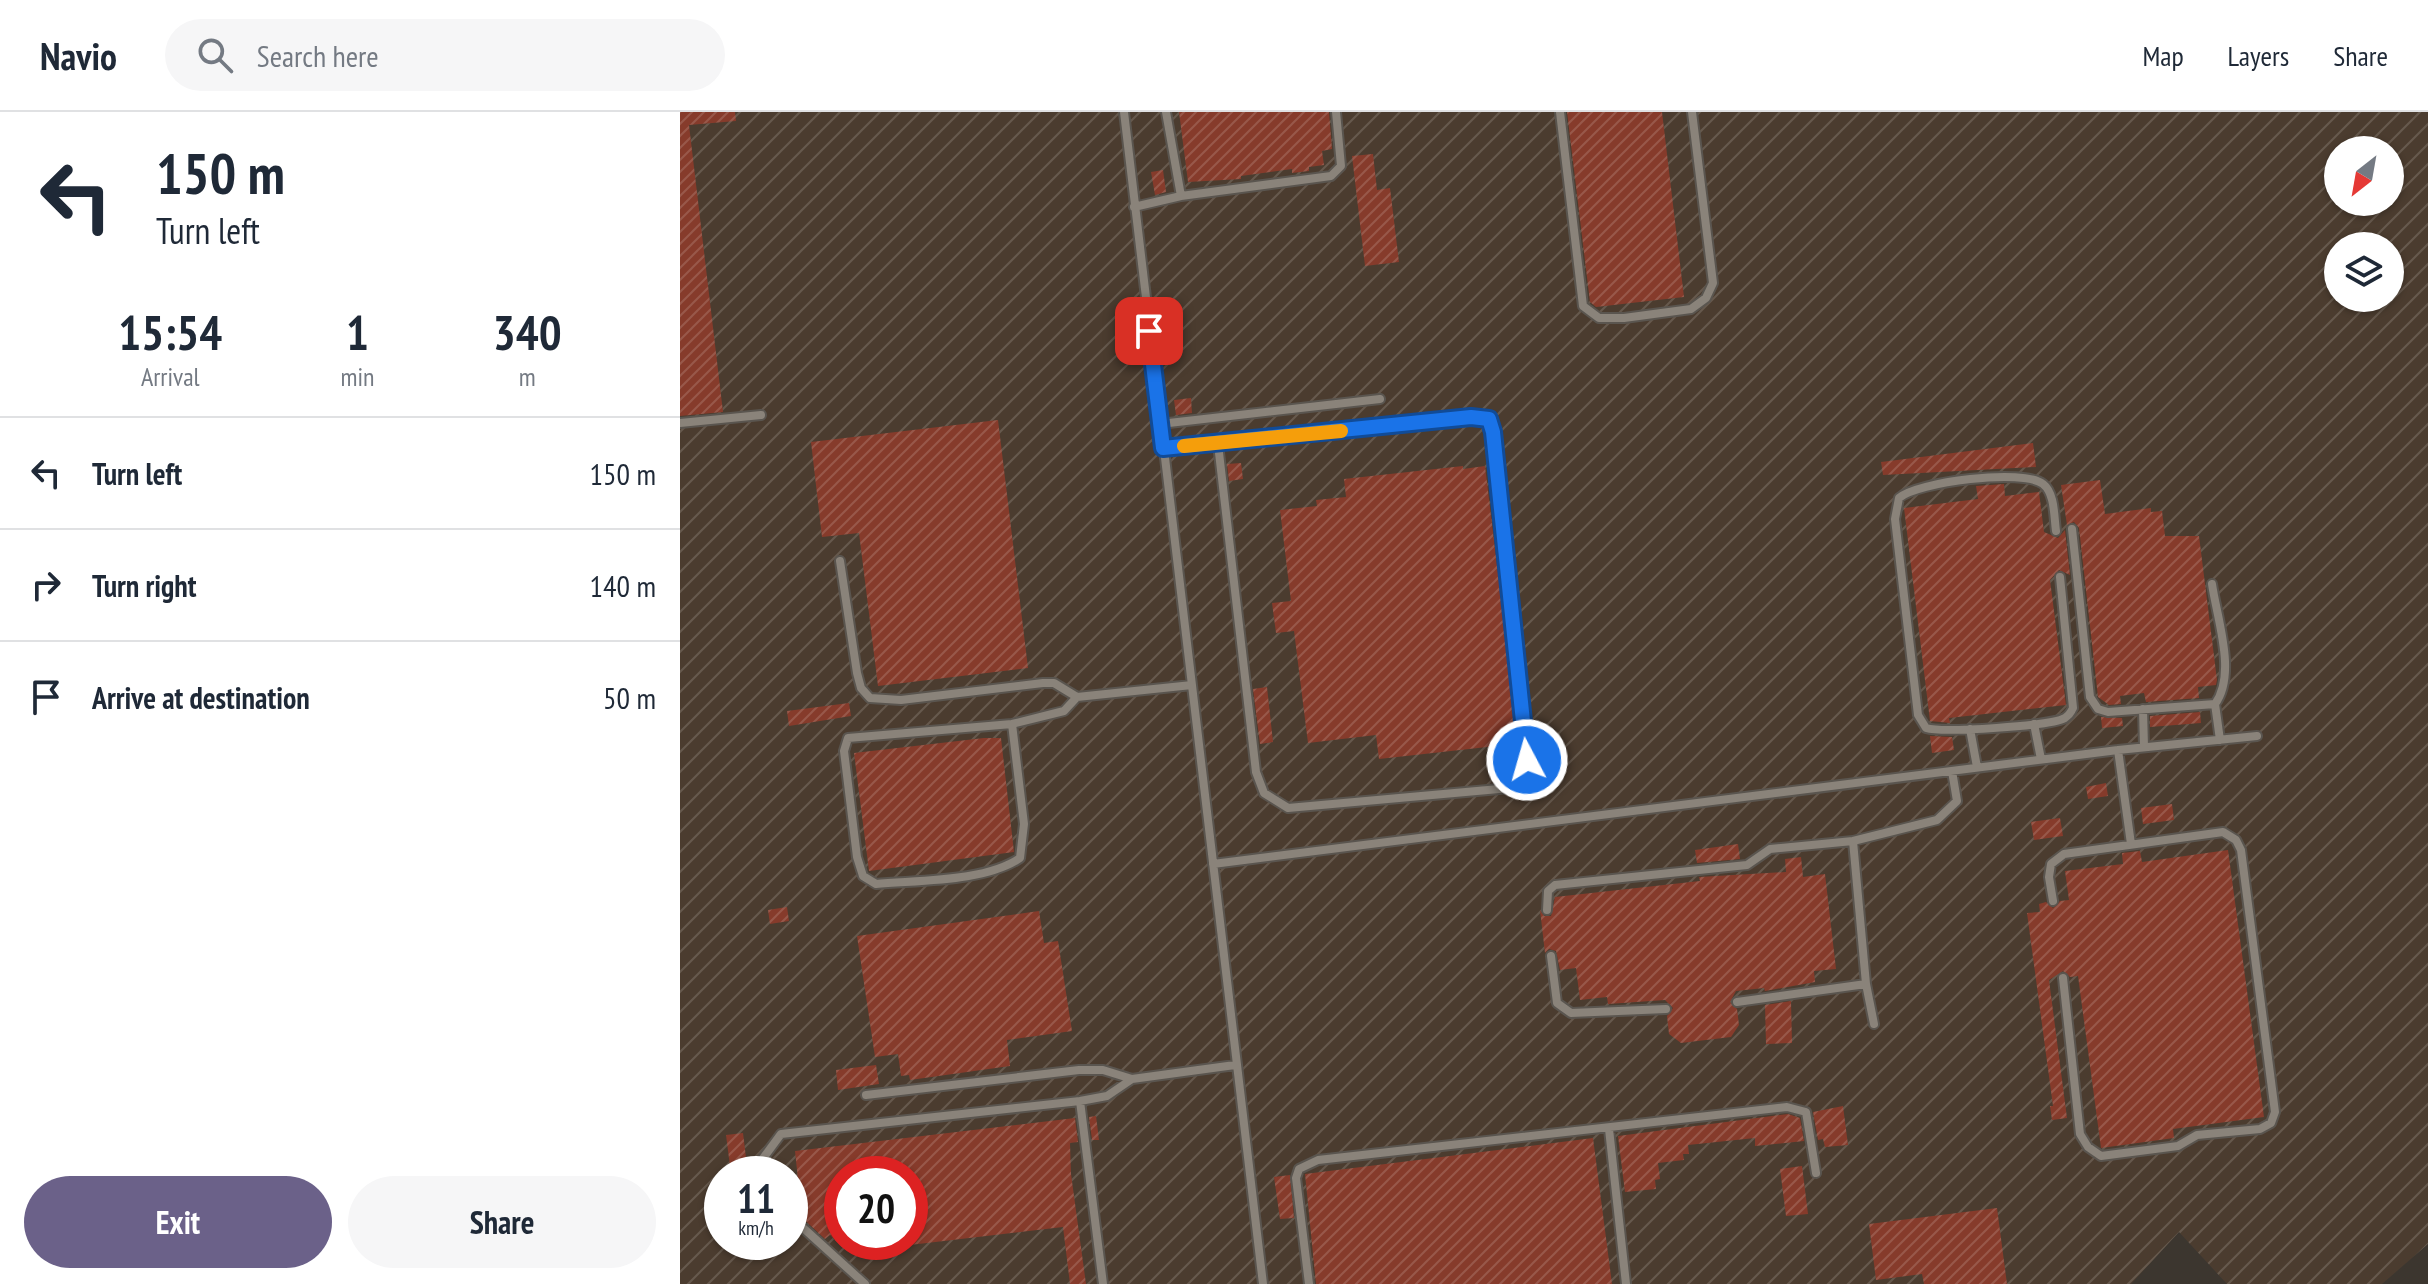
<!DOCTYPE html>
<html lang="en">
<head>
<meta charset="utf-8">
<style>
	:root { --surface:#fff; --page:#f6f6f7; --text:#1f2937; --muted:#747a83; --line:#e0e1e3; --accent:#6b6189 }
	body { margin:0; font-family:"PT Sans Narrow",sans-serif; background:var(--page); color:var(--text); height:100vh; display:flex; flex-direction:column; font-size:30px; white-space:nowrap }
	* { box-sizing:border-box; margin:0 }
	p { font-size:26px; color:var(--muted) }
	.icon { flex:none; width:44px; height:44px; fill:none; stroke:currentColor; stroke-width:2; stroke-linecap:round; stroke-linejoin:round }
	.map { position:relative; flex:1; overflow:hidden }
	.side { display:flex; flex-direction:column; background:var(--surface); width:680px }
	.side>* { flex:none }
	.guide { background:#fff; color:var(--text); overflow:hidden }
	.needle { width:52px; rotate:211deg }
	.controls { position:absolute; left:1644px; top:24px; display:grid; gap:16px }
	.controls a { display:grid; place-items:center; width:80px; height:80px; border-radius:50%; background:var(--surface); box-shadow:0 2px 6px #0004; font-size:40px }
	.speed { position:absolute; left:24px; top:1044px; display:flex; gap:16px; font-size:40px; font-weight:700; text-align:center }
	.speed>* { display:grid; place-content:center; width:104px; height:104px; border-radius:50%; background:var(--surface); box-shadow:0 2px 6px #0004; line-height:1 }
	.speed small { font-size:20px; font-weight:400 }
	.speed .limit { border:12px solid #d22; background:#fff; color:#111 }
	.pin { position:absolute; display:grid; place-items:center; width:68px; height:68px; color:#fff; margin:-34px; border-radius:16px; box-shadow:0 4px 12px #0006 }
	.me { position:absolute; width:88px; margin:-44px; rotate:354deg; stroke-linejoin:round; filter:drop-shadow(0 0 6px #0008) }
	.turn { display:flex; align-items:center; gap:28px; height:168px; padding:0 24px; font-size:36px }
	.turn .icon { width:104px; height:104px; stroke-width:2.5 }
	.turn b { display:block; font-size:56px; line-height:68px }
	.eta { display:flex; justify-content:space-evenly; align-items:center; height:136px; text-align:center }
	.eta b { font-size:48px; font-weight:600; line-height:56px }
	.action { display:flex; gap:16px; margin-top:auto; padding:16px 24px }
	.action a { flex:1; height:92px; border-radius:48px; background:var(--accent); color:#fff; font-size:32px; font-weight:600; line-height:92px; text-align:center }
	.action a+a { background:var(--page); color:var(--text) }
	ul { padding:0; list-style:none }
	li { display:flex; align-items:center; gap:24px; height:112px; padding:0 24px; border-top:2px solid var(--line) }
	li div { flex:1 }
	li b { display:block; font-size:30px }
	li em { font-style:normal }
	header { display:flex; align-items:center; gap:48px; box-sizing:border-box; height:112px; padding:0 40px; background:var(--surface); border-bottom:2px solid var(--line) }
	header strong { font-size:38px }
	nav { display:flex; gap:44px; margin-inline-start:auto; font-size:28px }
	.search { width:560px; height:72px; background:var(--page); display:flex; align-items:center; gap:20px; box-sizing:border-box; padding:0 28px; border-radius:44px; color:var(--muted); font-size:30px }
	main { display:flex; flex:1; min-height:0 }
	.map>svg:first-child { display:block }
	.industrial { fill:url(#industrial-furrows); fill-rule:evenodd }
	.building { fill:url(#building-hatch) }
	.lines { fill:none; stroke-linecap:round; stroke-linejoin:round }
	.lane-casing { stroke:#5a554f; stroke-width:12 }
	.lane { stroke:#8a837a; stroke-width:8 }
	.route-casing { stroke:#114b97; stroke-width:20 }
	.route { stroke:#1a73e8; stroke-width:14 }
	.slow { stroke:#f59e0b; stroke-width:14 }
</style>
</head>
<body>
<header>
<strong>Navio</strong>
<div class="search"><svg class="icon" aria-label="search" viewBox="0 0 24 24"><circle cx="10" cy="10" r="6"/><path d="M15 15l6 6"/></svg>Search here</div>
<nav><a>Map</a><a>Layers</a><a>Share</a></nav>
</header>
<main>
<section class="side">
<div class="guide">
<div class="turn"><svg class="icon" aria-label="left" viewBox="0 0 24 24"><path d="M17 20v-9H6M10 6l-5 5 5 5"/></svg><div><b>150 m</b>Turn left</div></div>
</div>
<div class="eta">
<div><b>15:54</b><p>Arrival</p></div>
<div><b>1</b><p>min</p></div>
<div><b>340</b><p>m</p></div>
</div>
<ul>
<li><svg class="icon" aria-label="left" viewBox="0 0 24 24"><path d="M17 20v-9H6M10 6l-5 5 5 5"/></svg><div><b>Turn left</b></div><em>150 m</em></li>
<li><svg class="icon" aria-label="right" viewBox="0 0 24 24"><path d="M7 20v-9h11M14 6l5 5-5 5"/></svg><div><b>Turn right</b></div><em>140 m</em></li>
<li><svg class="icon" aria-label="arrive" viewBox="0 0 24 24"><path d="M6 21V4h12l-3 4 3 4H6"/></svg><div><b>Arrive at destination</b></div><em>50 m</em></li>
</ul>
<div class="action"><a>Exit</a><a>Share</a></div>
</section>
<div class="map">
<svg width="1748" height="1172" viewBox="0 0 1748 1172">
	<defs>
		<pattern id="industrial-furrows" width="10" height="10" patternUnits="userSpaceOnUse" patternTransform="scale(2)"><rect width="10" height="10" fill="#4b3c2f"/><path d="M-1 1l2-2M0 10L10 0M9 11l2-2" fill="none" stroke="#66594d"/></pattern>
		<pattern id="building-hatch" width="6" height="6" patternUnits="userSpaceOnUse" patternTransform="scale(2)"><rect width="6" height="6" fill="#863b2b"/><path d="M-1 1l2-2M0 6l6-6M5 7l2-2" fill="none" stroke="#98584a"/></pattern>
	</defs>
	<rect width="100%" height="100%" fill="#3c362f"/>
	<path class="industrial" d="M 0,0 L 1748,0 L 1748,1132 L 1702,1172 L 1547,1172 L 1499,1120 L 1451,1172 L 0,1172 ZM 1658,38 L 1710,38 L 1710,90 L 1658,90 ZM 1658,134 L 1710,134 L 1710,186 L 1658,186 ZM 42,1062 L 110,1062 L 110,1130 L 42,1130 ZM 162,1062 L 230,1062 L 230,1130 L 162,1130 Z"/>
	<path class="building" d="M 0,0 L 55,0 L 56,9 L 9,13 L 43,300 L 0,304 Z
		M 499,0 L 649,0 L 652,37 L 642,39 L 644,53 L 629,55 L 629,59 L 612,61 L 612,57 L 561,64 L 561,67 L 508,70 Z
		M 887,0 L 982,0 L 1004,185 L 916,195 L 910,190 Z
		M 693,42 L 697,78 L 710,76 L 719,150 L 685,154 L 672,44 Z
		M 483,58 L 486,80 L 475,83 L 471,60 Z
		M 511,286 L 512,301 L 496,303 L 494,288 Z
		M 318,308 L 348,556 L 198,574 L 179,421 L 142,425 L 131,330 Z
		M 1353,331 L 1356,355 L 1203,363 L 1201,350 Z
		M 561,351 L 563,367 L 549,369 L 547,352 Z
		M 783,354 L 783,357 L 805,354 L 838,627 L 829,628 L 832,653 L 818,655 L 816,634 L 699,647 L 696,623 L 628,631 L 614,519 L 596,521 L 592,491 L 611,489 L 600,398 L 637,394 L 636,388 L 666,385 L 664,367 Z
		M 1420,368 L 1425,402 L 1471,396 L 1471,400 L 1482,399 L 1485,424 L 1519,424 L 1537,568 L 1536,573 L 1518,575 L 1519,586 L 1466,590 L 1464,581 L 1440,584 L 1441,592 L 1429,593 L 1418,585 L 1399,416 L 1394,410 L 1387,413 L 1381,373 Z
		M 1324,372 L 1325,384 L 1359,380 L 1364,420 L 1378,426 L 1385,418 L 1390,463 L 1379,458 L 1370,468 L 1386,593 L 1269,606 L 1270,611 L 1250,609 L 1224,396 L 1298,387 L 1296,374 Z
		M 587,575 L 593,630 L 580,632 L 573,577 Z
		M 169,591 L 171,604 L 109,614 L 107,599 Z
		M 1520,600 L 1521,611 L 1470,615 L 1470,604 Z
		M 1421,605 L 1442,606 L 1443,614 L 1422,616 Z
		M 1250,624 L 1272,625 L 1274,638 L 1252,641 Z
		M 304,626 L 321,626 L 334,740 L 189,759 L 174,641 Z
		M 1426,671 L 1428,684 L 1408,687 L 1406,675 Z
		M 1492,692 L 1494,708 L 1463,712 L 1461,696 Z
		M 1380,706 L 1383,724 L 1354,728 L 1351,710 Z
		M 1058,732 L 1060,747 L 1017,751 L 1015,738 Z
		M 1548,738 L 1584,1005 L 1493,1017 L 1494,1026 L 1421,1036 L 1398,864 L 1390,865 L 1383,859 L 1369,868 L 1387,1006 L 1372,1008 L 1370,994 L 1373,994 L 1347,801 L 1360,800 L 1359,792 L 1366,790 L 1373,796 L 1380,789 L 1389,788 L 1385,759 L 1443,752 L 1442,741 L 1460,739 L 1462,750 Z
		M 1121,745 L 1123,765 L 1145,762 L 1156,857 L 1134,859 L 1135,870 L 1085,879 L 1084,876 L 1056,879 L 1050,890 L 1057,897 L 1059,913 L 1051,925 L 1001,931 L 989,922 L 987,904 L 993,896 L 985,888 L 928,892 L 927,885 L 900,888 L 896,856 L 880,858 L 876,839 L 869,837 L 865,841 L 860,798 L 864,804 L 871,804 L 875,785 L 1020,769 L 1019,765 L 1106,760 L 1105,747 Z
		M 107,795 L 109,809 L 90,812 L 88,798 Z
		M 359,799 L 364,831 L 378,829 L 392,919 L 327,928 L 330,954 L 230,968 L 229,963 L 221,964 L 218,942 L 195,945 L 177,824 Z
		M 1111,889 L 1112,931 L 1086,932 L 1085,893 Z
		M 196,953 L 199,972 L 158,978 L 156,958 Z
		M 1163,994 L 1168,1033 L 1145,1035 L 1143,1027 L 1138,1028 L 1133,1000 Z
		M 1108,1002 L 1120,1006 L 1124,1029 L 1075,1034 L 1075,1026 L 1008,1033 L 1009,1042 L 1003,1042 L 1004,1048 L 978,1051 L 980,1067 L 975,1068 L 976,1077 L 945,1080 L 938,1024 Z
		M 416,1004 L 419,1028 L 412,1028 L 409,1005 Z
		M 395,1006 L 398,1030 L 390,1031 L 391,1062 L 406,1172 L 390,1172 L 383,1115 L 230,1133 L 230,1062 L 162,1062 L 162,1135 L 150,1123 L 145,1127 L 117,1101 L 121,1097 L 115,1039 Z
		M 63,1021 L 68,1062 L 51,1062 L 46,1023 Z
		M 913,1026 L 932,1172 L 636,1172 L 625,1062 Z
		M 1122,1054 L 1128,1102 L 1106,1104 L 1100,1057 Z
		M 610,1063 L 614,1106 L 600,1107 L 594,1065 Z
		M 1317,1096 L 1327,1172 L 1244,1172 L 1242,1162 L 1196,1168 L 1189,1112 Z"/>
	<g class="lines">
		<defs>
			<path id="lane" d="M 444,0 L 583,1172
				M 486,0 L 501,84
				M 880,0 L 903,194 L 919,206 L 944,206 L 1011,197 L 1026,186 L 1033,171 L 1012,0
				M 454,95 L 501,84 L 651,64 L 661,54 L 656,0
				M 0,311 L 81,303
				M 480,312 L 700,287
				M 483,336 L 791,305 L 809,307 L 813,320 L 847,648 C 847,662 846,673 830,676 L 608,696 L 584,681 L 576,660 L 538,332
				M 1392,417 L 1410,585 L 1418,597 L 1428,600 L 1535,592 C 1557,562 1537,507 1532,472
				M 1376,419 C 1374,405 1375,381 1363,372 C 1344,356 1236,370 1219,386 L 1215,407 L 1238,603 L 1246,616 C 1263,621 1371,614 1385,606 C 1391,602 1390,601 1393,596 L 1380,465
				M 160,449 L 177,561 L 181,576 L 190,586 L 221,588 L 363,571 L 374,571 L 397,585
				M 1535,592 L 1540,628
				M 1463,597 L 1464,635
				M 332,612 L 344,712 L 340,746 C 305,770 238,768 196,772 L 183,764 L 177,745 L 164,639 L 168,626 L 332,612 L 384,599 L 397,585 L 512,573
				M 1354,612 L 1361,647
				M 1290,617 L 1297,655
				M 1438,638 L 1451,732
				M 1173,729 L 1186,872 L 1194,912
				M 533,752 L 1438,638 L 1577,624
				M 1373,789 L 1369,765 L 1371,752 L 1384,742 L 1543,720 L 1556,728 L 1561,738 L 1595,1000 L 1591,1011 L 1580,1017 L 1517,1023 L 1498,1034 L 1421,1044 L 1408,1035 L 1400,1022 L 1383,866
				M 867,798 L 868,779 L 875,773 L 1067,753 L 1090,737 L 1173,729 L 1257,708 L 1277,689 L 1272,659
				M 871,844 L 877,891 L 891,901 L 986,897
				M 1057,890 L 1186,872
				M 186,983 L 399,958 L 423,958 L 452,967
				M 400,989 L 423,1172
				M 929,1017 L 946,1172
				M 82,1062 L 81,1049 L 101,1022 L 400,989 L 427,984 L 452,967 L 555,953
				M 110,1104 L 185,1172
				M 629,1172 L 616,1066 L 619,1057 L 638,1048 L 1107,995 L 1126,1000 L 1136,1061"/>
		</defs>
		<use href="#lane" class="lane-casing"/>
		<use href="#lane" class="lane"/>
	</g>
	<g class="lines">
		<defs>
			<path id="route" d="M 469,219 L 483,336 L 791,305 L 809,307 L 813,320 L 847,648"/>
		</defs>
		<use href="#route" class="route-casing"/>
		<use href="#route" class="route"/>
		<path class="slow" d="M 504,334 L 661,319"/>
	</g>
</svg>
<div class="controls">
<a><svg class="needle" viewBox="-14 -14 28 28"><path d="M0-13l5 13h-10z" fill="#e53935"/><path d="M0 13l5-13h-10z" fill="#747a83"/></svg></a>
<a><svg class="icon" aria-label="layers" viewBox="0 0 24 24"><path d="M12 4l9 5-9 5-9-5zM3 14l9 5 9-5"/></svg></a>
</div>
<div class="speed"><div>11<small>km/h</small></div><div class="limit">20</div></div>
<div class="pin" style="left:469px;top:219px;background:#d93025"><svg class="icon" aria-label="arrive" viewBox="0 0 24 24"><path d="M6 21V4h12l-3 4 3 4H6"/></svg></div>
<svg class="me" style="left:847px;top:648px" viewBox="-20 -20 40 40"><circle r="17" fill="#1a73e8" stroke="#fff" stroke-width="3"/><path d="M0-11L8 9 0 5-8 9z" fill="#fff"/></svg>
</div>
</main>
</body>
</html>
